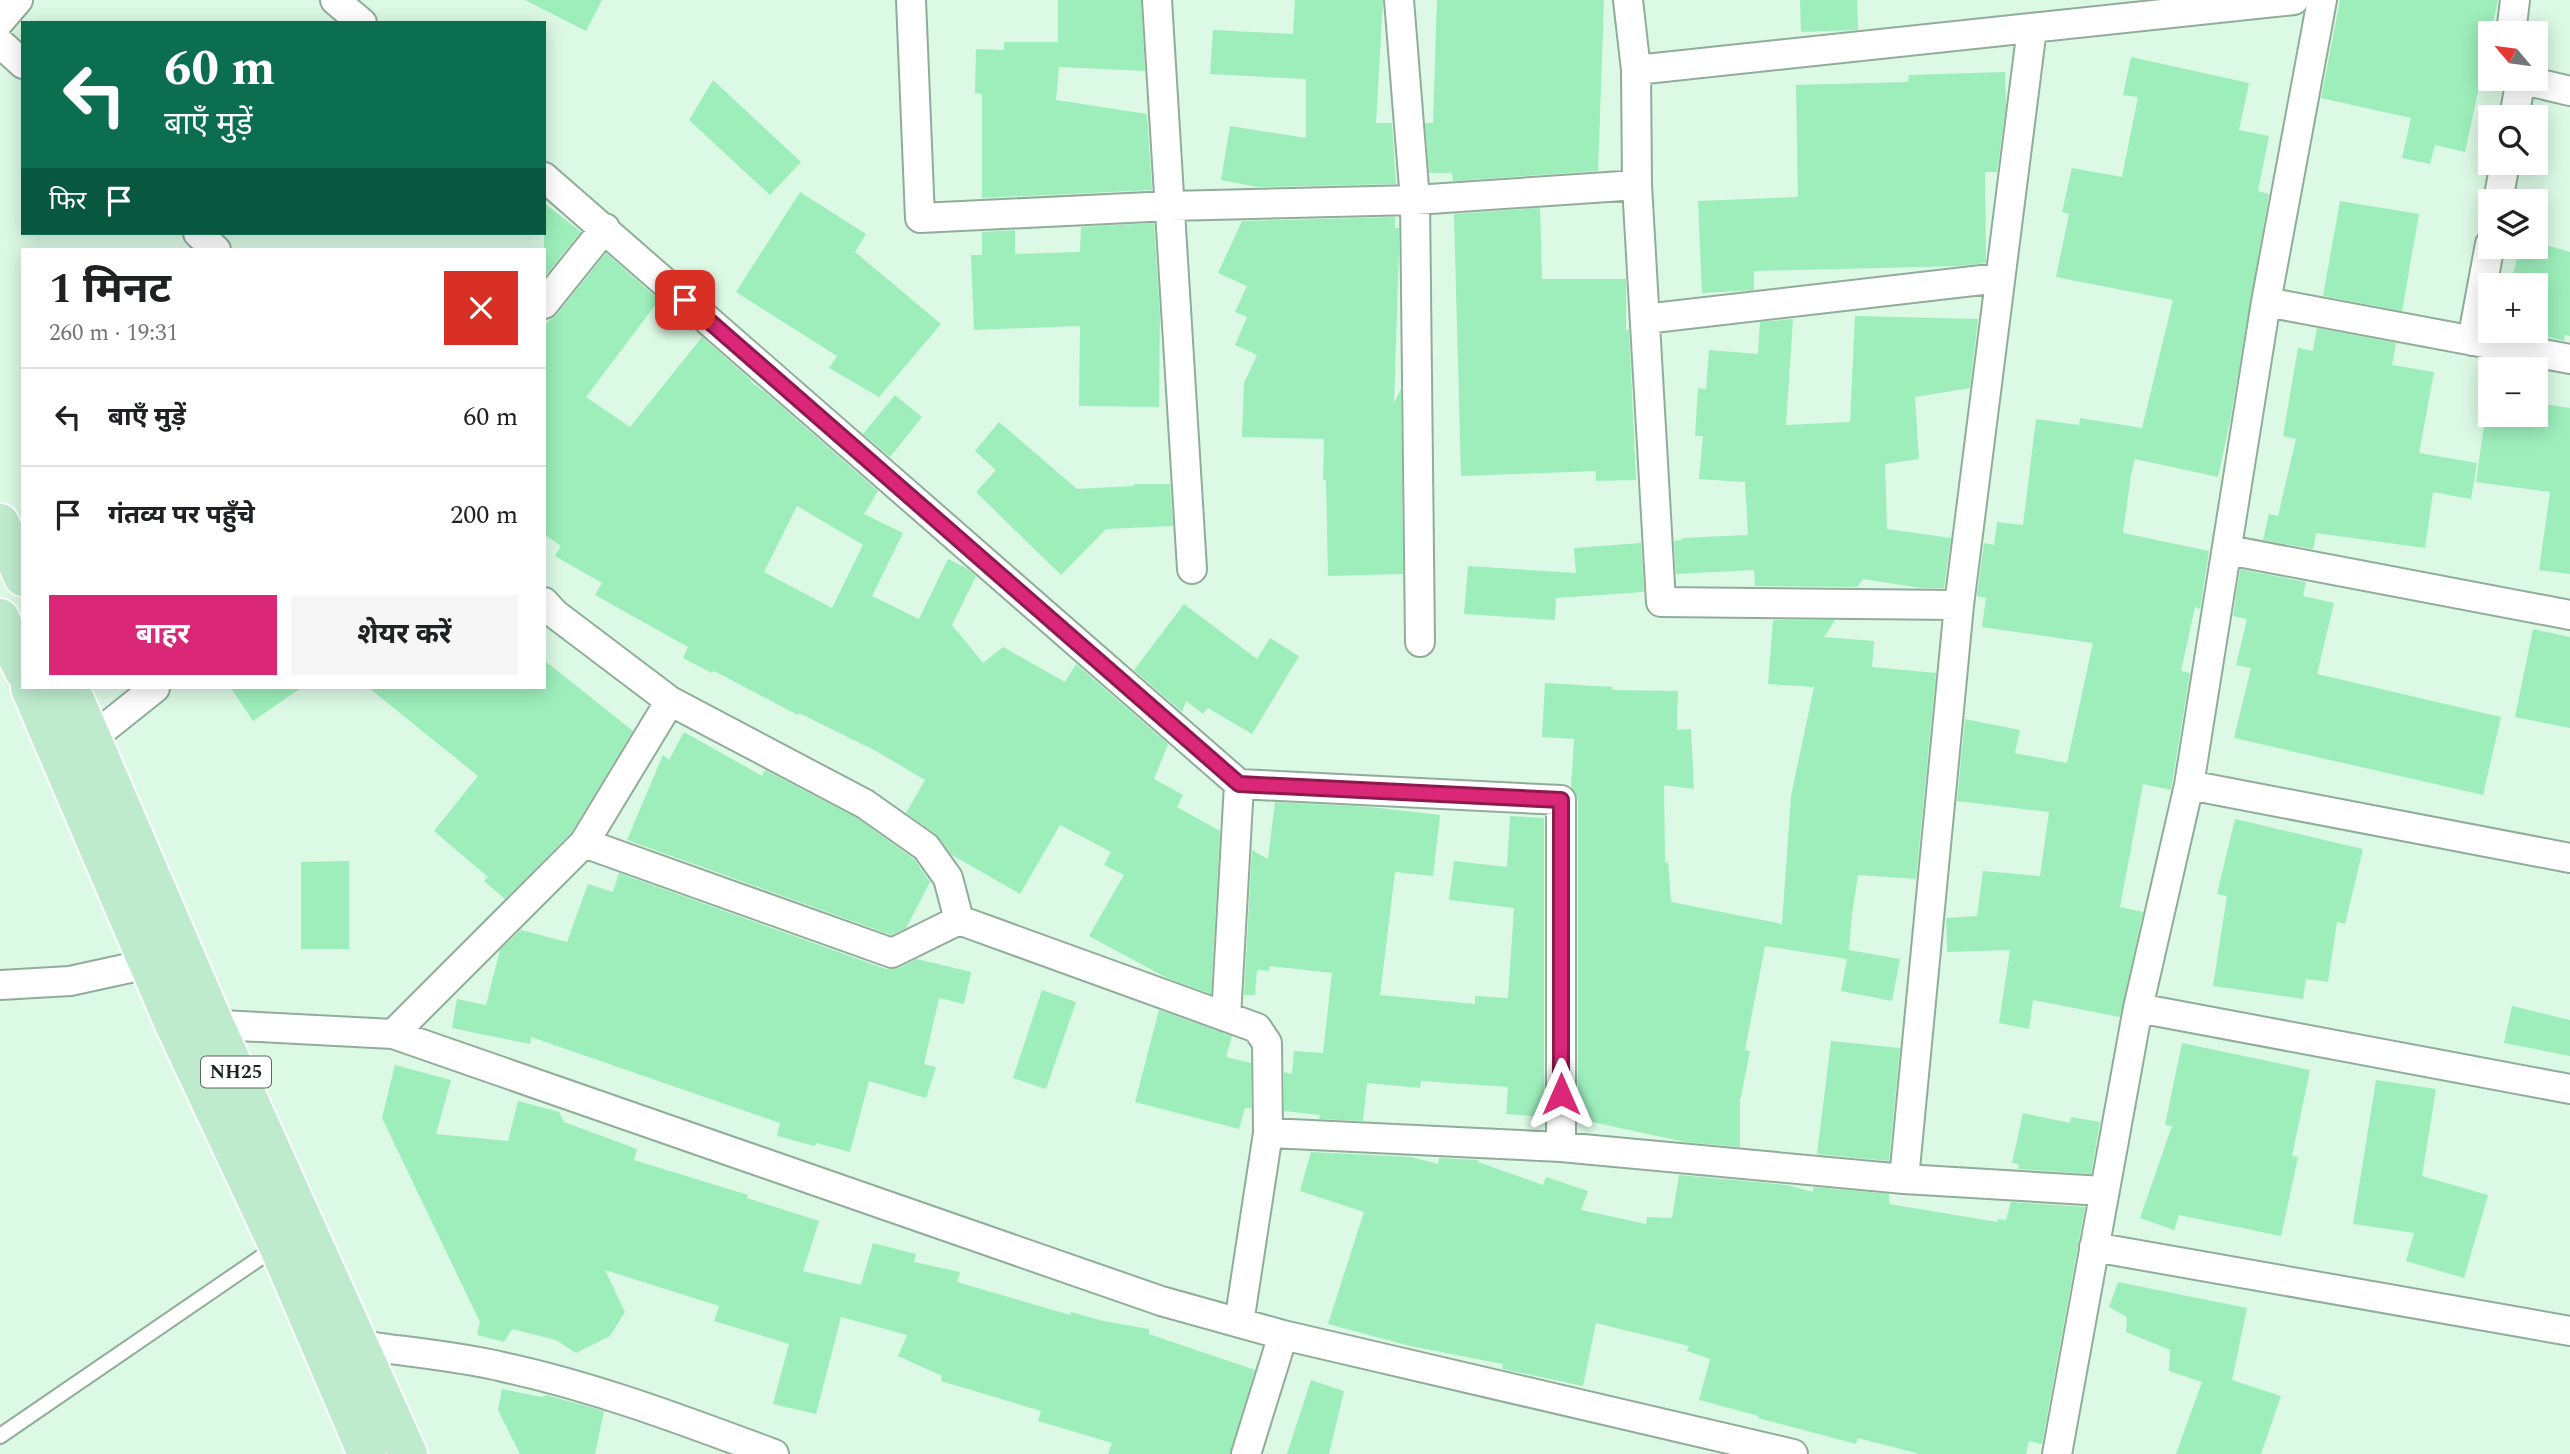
<!DOCTYPE html>
<html lang="hi">
<head>
<meta charset="utf-8">
<style>
	:root { --surface:#fff; --page:#f6f6f6; --text:#202124; --muted:#757577; --line:#e0e0e0; --accent:#db2777 }
	body { margin:0; font-family:Spectral,"Noto Sans Devanagari",serif; background:var(--page); color:var(--text); height:100vh; display:flex; flex-direction:column; font-size:26px; white-space:nowrap }
	* { box-sizing:border-box; margin:0 }
	p { font-size:23px; color:var(--muted) }
	.icon { flex:none; width:38px; height:38px; fill:none; stroke:currentColor; stroke-width:2; stroke-linecap:round; stroke-linejoin:round }
	.map { position:relative; flex:1; overflow:hidden }
	.details { position:absolute; left:21px; top:248px; width:525px; height:441px; display:flex; flex-direction:column; background:var(--surface); border-radius:0px; box-shadow:0 4px 18px #0003 }
	.details>* { flex:none }
	.hud { position:absolute; left:21px; top:21px; width:525px; height:214px; border-radius:0px; box-shadow:0 4px 18px #0003; background:#0b6e4f; color:#fff; overflow:hidden }
	.needle { width:46px; rotate:299deg }
	.tools { position:absolute; left:2478px; top:21px; display:grid; gap:14px }
	.tools a { display:grid; place-items:center; width:70px; height:70px; border-radius:0px; background:var(--surface); box-shadow:0 4px 18px #0003; font-size:35px }
	.pin { position:absolute; display:grid; place-items:center; width:60px; height:60px; color:#fff; margin:-30px; border-radius:14px; box-shadow:0 4px 10px #0006 }
	.me { position:absolute; width:77px; margin:-38px; rotate:0deg; stroke-linejoin:round; filter:drop-shadow(0 0 5px #0008) }
	.turn { display:flex; align-items:center; gap:24px; height:147px; padding:0 28px; font-size:32px }
	.turn .icon { width:91px; height:91px; stroke-width:2.5 }
	.turn b { display:block; font-size:49px; line-height:60px }
	.then { display:flex; align-items:center; height:66px; padding:0 28px; background:#0003; gap:14px; font-size:26px }
	.round { display:grid; place-items:center; flex:none; width:74px; height:74px; border-radius:0px; background:var(--page) }
	.summary { display:flex; align-items:center; justify-content:space-between; height:119px; padding:0 28px }
	h1 { font-size:42px; font-weight:700; line-height:52px }
	.action { display:flex; gap:14px; margin-top:auto; padding:14px 28px }
	.action a { flex:1; height:80px; border-radius:0px; background:var(--accent); color:#fff; font-size:28px; font-weight:700; line-height:80px; text-align:center }
	.action a+a { background:var(--page); color:var(--text) }
	ul { padding:0; list-style:none }
	li { display:flex; align-items:center; gap:21px; height:98px; padding:0 28px; border-top:2px solid var(--line) }
	li div { flex:1 }
	li b { display:block; font-size:26px }
	li em { font-style:normal }
	.map>svg:first-child { display:block }
	.building { fill:#9deebb; fill-rule:evenodd }
	.lines { fill:none; stroke-linecap:round; stroke-linejoin:round }
	.service-casing { stroke:#91ad9a; stroke-width:18 }
	.minor-casing { stroke:#91ad9a; stroke-width:32 }
	.primary-casing { stroke:#fff; stroke-width:42 }
	.service { stroke:#fff; stroke-width:14 }
	.minor { stroke:#fff; stroke-width:28 }
	.primary { stroke:#beebce; stroke-width:38 }
	.route-casing { stroke:#8e194d; stroke-width:18 }
	.route { stroke:#db2777; stroke-width:12 }
	.labels { text-anchor:middle; dominant-baseline:central; stroke-width:7; stroke-linejoin:round; paint-order:stroke }
	.shield { fill:#fff; stroke:#5f6662; stroke-width:2 }
	.shield-label { font-size:19px; font-weight:bold; fill:#1a251e }
</style>
</head>
<body>
<div class="map">
<svg width="2570" height="1454" viewBox="0 0 2570 1454">
	<rect width="100%" height="100%" fill="#dbf9e5"/>
	<path class="building" d="M 525,0 L 602,0 L 586,31 Z
		M 1058,0 L 1141,0 L 1145,71 L 1059,67 L 1056,100 L 1147,114 L 1152,190 L 982,198 L 982,94 L 975,93 L 976,49 L 1004,50 L 1004,42 L 1058,42 Z
		M 1295,0 L 1383,0 L 1376,123 L 1392,123 L 1396,184 L 1258,187 L 1221,180 L 1230,126 L 1306,138 L 1306,79 L 1210,74 L 1213,30 L 1293,34 Z
		M 1437,0 L 1604,0 L 1598,171 L 1453,181 L 1452,173 L 1429,173 L 1425,123 L 1433,123 Z
		M 1800,0 L 1857,0 L 1858,30 L 1801,32 Z
		M 2340,0 L 2498,0 L 2465,152 L 2435,145 L 2430,164 L 2402,158 L 2411,118 L 2321,98 Z
		M 2131,57 L 2249,83 L 2239,130 L 2269,136 L 2258,191 L 2269,194 L 2230,421 L 2218,477 L 2135,459 L 2131,475 L 2123,533 L 2209,551 L 2200,609 L 2195,607 L 2181,671 L 2190,673 L 2171,790 L 2143,784 L 2120,907 L 2143,912 L 2120,1017 L 2033,1000 L 2029,1029 L 1999,1023 L 2010,950 L 1947,952 L 1946,918 L 1977,916 L 1983,871 L 2040,876 L 2049,812 L 1957,801 L 1965,719 L 2020,730 L 2015,753 L 2067,763 L 2093,643 L 1982,627 L 1986,598 L 1977,596 L 1984,543 L 1994,545 L 1997,522 L 2023,525 L 2036,419 L 2079,425 L 2080,418 L 2142,428 L 2173,300 L 2056,277 L 2069,214 L 2062,212 L 2072,168 L 2122,177 L 2138,97 L 2123,95 Z
		M 2005,72 L 2006,105 L 1997,172 L 1985,172 L 1986,263 L 1960,266 L 1754,271 L 1754,290 L 1702,293 L 1698,201 L 1798,197 L 1796,85 L 1908,82 L 1909,75 Z
		M 713,80 L 801,162 L 770,195 L 689,120 Z
		M 800,192 L 866,234 L 855,252 L 941,324 L 879,397 L 829,368 L 837,356 L 736,292 Z
		M 2340,201 L 2419,214 L 2402,311 L 2323,296 Z
		M 544,203 L 581,232 L 544,277 Z
		M 1540,208 L 1542,279 L 1626,279 L 1626,330 L 1629,330 L 1636,480 L 1596,481 L 1596,471 L 1461,476 L 1454,214 Z
		M 1395,217 L 1395,228 L 1399,228 L 1399,249 L 1394,403 L 1401,389 L 1403,574 L 1328,576 L 1326,480 L 1323,480 L 1324,439 L 1242,437 L 1244,383 L 1257,355 L 1235,345 L 1247,317 L 1235,312 L 1247,286 L 1218,273 L 1242,221 Z
		M 1154,223 L 1160,315 L 1159,407 L 1079,406 L 1080,326 L 974,330 L 971,255 L 982,255 L 982,232 L 1015,230 L 1015,254 L 1080,252 L 1081,227 Z
		M 2536,242 L 2570,252 L 2570,336 L 2565,335 L 2564,341 L 2524,331 L 2536,331 L 2536,285 L 2510,285 L 2520,247 L 2536,247 Z
		M 606,253 L 659,300 L 586,397 L 630,427 L 702,337 L 752,381 L 751,382 L 766,393 L 878,491 L 864,514 L 903,533 L 872,596 L 919,619 L 948,559 L 966,568 L 976,576 L 952,625 L 983,663 L 1003,647 L 1065,682 L 1076,664 L 1168,744 L 1154,779 L 1183,795 L 1177,807 L 1220,831 L 1211,994 L 1167,978 L 1089,936 L 1124,875 L 1104,865 L 1111,852 L 1060,825 L 1020,894 L 952,855 L 936,834 L 906,813 L 925,780 L 876,751 L 799,713 L 798,715 L 714,671 L 712,673 L 683,658 L 688,647 L 595,595 L 602,583 L 555,556 L 561,546 L 544,534 L 544,325 L 557,314 ZM 797,506 L 863,545 L 832,608 L 764,572 Z
		M 1855,316 L 1978,319 L 1970,388 L 1915,397 L 1919,459 L 1885,464 L 1887,529 L 1951,538 L 1944,588 L 1921,588 L 1863,579 L 1857,587 L 1755,586 L 1754,570 L 1676,574 L 1674,541 L 1682,540 L 1682,538 L 1748,535 L 1745,482 L 1699,479 L 1703,436 L 1695,436 L 1698,388 L 1706,389 L 1709,350 L 1758,354 L 1760,322 L 1793,319 L 1786,425 L 1850,422 Z
		M 2317,328 L 2396,343 L 2392,365 L 2434,372 L 2419,453 L 2477,463 L 2471,499 L 2433,492 L 2425,548 L 2316,533 L 2313,549 L 2263,540 L 2269,514 L 2278,516 L 2296,439 L 2283,436 L 2298,348 L 2313,351 Z
		M 895,395 L 922,417 L 890,457 L 863,434 Z
		M 2488,397 L 2490,415 L 2536,415 L 2536,403 L 2570,408 L 2570,574 L 2539,570 L 2550,492 L 2476,482 Z
		M 999,422 L 1077,489 L 1134,486 L 1134,484 L 1170,484 L 1173,526 L 1106,529 L 1061,575 L 976,492 L 996,470 L 975,451 Z
		M 1641,543 L 1644,592 L 1556,598 L 1555,620 L 1464,614 L 1468,566 L 1576,573 L 1574,548 Z
		M 2240,569 L 2306,582 L 2303,596 L 2334,603 L 2317,674 L 2501,717 L 2483,795 L 2234,738 L 2251,668 L 2236,665 L 2247,619 L 2233,616 Z
		M 1184,604 L 1257,659 L 1270,638 L 1299,656 L 1252,734 L 1208,708 L 1203,714 L 1186,701 L 1182,712 L 1134,670 Z
		M 1773,620 L 1835,620 L 1824,637 L 1874,641 L 1872,667 L 1936,673 L 1916,879 L 1858,875 L 1852,914 L 1849,950 L 1900,959 L 1892,1001 L 1841,991 L 1847,959 L 1765,946 L 1745,1050 L 1750,1051 L 1740,1101 L 1740,1147 L 1685,1142 L 1578,1119 L 1578,800 L 1571,787 L 1574,739 L 1542,737 L 1545,683 L 1613,687 L 1612,690 L 1678,691 L 1677,730 L 1691,729 L 1694,789 L 1664,785 L 1665,863 L 1668,862 L 1671,902 L 1782,924 L 1791,796 L 1814,687 L 1768,684 Z
		M 2533,629 L 2570,637 L 2570,728 L 2515,717 Z
		M 544,660 L 633,731 L 571,833 L 505,899 L 484,881 L 488,877 L 434,831 L 478,776 L 369,688 L 544,688 Z
		M 231,688 L 301,688 L 253,721 Z
		M 684,732 L 762,776 L 765,770 L 857,818 L 914,859 L 930,882 L 906,928 L 891,935 L 627,840 L 663,755 L 669,760 Z
		M 1275,802 L 1370,807 L 1440,815 L 1433,876 L 1395,872 L 1380,995 L 1475,1004 L 1475,996 L 1508,998 L 1514,908 L 1449,900 L 1454,861 L 1507,867 L 1510,816 L 1544,818 L 1544,1117 L 1506,1114 L 1508,1087 L 1421,1081 L 1420,1088 L 1367,1083 L 1363,1121 L 1319,1119 L 1320,1115 L 1284,1111 L 1284,1072 L 1292,1074 L 1294,1051 L 1323,1053 L 1332,973 L 1270,966 L 1269,971 L 1257,970 L 1255,995 L 1244,995 L 1252,850 L 1268,859 Z
		M 2235,819 L 2363,849 L 2345,924 L 2337,922 L 2328,982 L 2306,979 L 2303,999 L 2213,986 L 2227,896 L 2217,894 Z
		M 349,861 L 349,949 L 301,949 L 301,862 Z
		M 619,873 L 886,969 L 899,968 L 917,959 L 971,972 L 964,1004 L 939,998 L 924,1064 L 936,1067 L 926,1098 L 869,1081 L 850,1152 L 816,1143 L 815,1146 L 777,1136 L 780,1123 L 531,1037 L 530,1044 L 452,1028 L 457,999 L 486,1005 L 500,950 L 521,930 L 567,942 L 588,884 L 613,892 Z
		M 1042,990 L 1076,1002 L 1046,1089 L 1013,1078 Z
		M 2512,1006 L 2570,1020 L 2570,1056 L 2504,1043 Z
		M 1159,1010 L 1232,1036 L 1226,1057 L 1251,1063 L 1251,1108 L 1245,1108 L 1239,1129 L 1135,1102 Z
		M 1831,1041 L 1900,1048 L 1889,1161 L 1817,1154 Z
		M 2182,1043 L 2310,1070 L 2292,1156 L 2298,1157 L 2281,1236 L 2179,1215 L 2174,1230 L 2140,1218 L 2172,1126 L 2165,1125 Z
		M 395,1065 L 451,1080 L 436,1134 L 508,1141 L 518,1101 L 559,1112 L 564,1122 L 637,1149 L 634,1160 L 748,1195 L 747,1198 L 819,1221 L 803,1271 L 861,1285 L 873,1243 L 916,1254 L 914,1262 L 960,1272 L 957,1282 L 1070,1315 L 1071,1312 L 1103,1321 L 1149,1329 L 1149,1334 L 1255,1370 L 1230,1454 L 1108,1454 L 1112,1443 L 1038,1421 L 1041,1411 L 941,1381 L 942,1376 L 898,1356 L 907,1335 L 841,1317 L 816,1414 L 773,1404 L 789,1344 L 714,1321 L 719,1306 L 605,1270 L 625,1312 L 610,1336 L 576,1353 L 556,1340 L 512,1329 L 504,1342 L 477,1335 L 480,1322 L 382,1118 Z
		M 2376,1080 L 2436,1089 L 2422,1176 L 2488,1195 L 2464,1278 L 2406,1261 L 2414,1233 L 2353,1224 Z
		M 2023,1113 L 2070,1123 L 2071,1117 L 2100,1122 L 2091,1174 L 2018,1169 L 2019,1164 L 2012,1163 Z
		M 1311,1152 L 1411,1157 L 1438,1164 L 1439,1158 L 1478,1160 L 1478,1162 L 1543,1185 L 1546,1177 L 1588,1191 L 1581,1210 L 1646,1224 L 1647,1217 L 1672,1218 L 1679,1175 L 1787,1185 L 1813,1192 L 1813,1187 L 1889,1194 L 1889,1204 L 1997,1222 L 1998,1219 L 2006,1220 L 2011,1202 L 2085,1207 L 2042,1444 L 2029,1441 L 2026,1454 L 1920,1454 L 1858,1438 L 1856,1444 L 1758,1418 L 1759,1416 L 1699,1400 L 1710,1359 L 1687,1351 L 1689,1346 L 1596,1323 L 1583,1386 L 1502,1369 L 1503,1364 L 1410,1346 L 1328,1324 L 1364,1212 L 1300,1191 Z
		M 2118,1282 L 2247,1308 L 2232,1380 L 2281,1396 L 2261,1454 L 2176,1454 L 2202,1382 L 2169,1371 L 2170,1350 L 2126,1332 L 2127,1317 L 2109,1307 Z
		M 1311,1380 L 1344,1391 L 1329,1454 L 1287,1454 Z
		M 502,1389 L 541,1397 L 546,1395 L 604,1411 L 595,1454 L 520,1454 L 498,1410 Z"/>
	<g class="lines">
		<defs>
			<path id="service" d="M 0,1436 L 276,1247"/>
			<path id="minor" d="M 335,0 L 362,23
				M 911,0 L 920,218 L 1170,206 L 1415,200 L 1637,185 L 1636,70
				M 1157,0 L 1192,569
				M 1399,0 L 1415,200 L 1420,642
				M 1628,0 L 1636,70 L 2294,0
				M 0,21 L 18,0
				M 2511,33 L 2515,0
				M 0,43 L 23,64
				M 2519,79 L 2570,91
				M 2514,117 L 2521,79
				M 544,177 L 1239,784 L 1226,1017
				M 1637,185 L 1661,602 L 1959,605 L 2032,28
				M 2498,201 L 2505,163
				M 198,233 L 216,250
				M 2266,302 L 2570,359
				M 544,304 L 605,228
				M 1645,319 L 1999,278
				M 2472,341 L 2490,244
				M 2228,550 L 2570,615
				M 544,602 L 555,614 L 670,701 L 865,804 L 926,847 L 948,878 L 959,920
				M 91,739 L 155,688
				M 1239,784 L 1561,800 L 1561,1147
				M 2189,785 L 2570,858
				M 584,843 L 670,701
				M 0,985 L 70,981 L 166,960
				M 2138,1008 L 2570,1089
				M 201,1024 L 393,1034 L 1161,1301 L 1283,1335 L 1793,1454
				M 393,1034 L 584,843 L 892,953 L 959,920 L 1257,1028 L 1267,1043 L 1268,1133 L 1561,1147 L 1904,1179 L 2103,1191
				M 1904,1179 L 1959,605
				M 2094,1247 L 2570,1331
				M 1239,1323 L 1268,1133
				M 360,1345 C 407,1352 457,1356 503,1367 C 596,1387 685,1421 774,1454
				M 1246,1454 L 1283,1335
				M 2057,1454 L 2138,1008 L 2189,785 L 2266,302 L 2322,0"/>
			<path id="primary" d="M 0,523 L 23,577
				M 0,618 L 23,670
				M 30,688 L 174,1024 L 278,1246 L 367,1454
				M 70,688 L 215,1025 L 408,1454"/>
		</defs>
		<use href="#service" class="service-casing"/>
		<use href="#minor" class="minor-casing"/>
		<use href="#primary" class="primary-casing"/>
		<use href="#service" class="service"/>
		<use href="#minor" class="minor"/>
		<use href="#primary" class="primary"/>
	</g>
	<g class="lines">
		<defs>
			<path id="route" d="M 685,300 L 1239,784 L 1561,800 L 1561,1094"/>
		</defs>
		<use href="#route" class="route-casing"/>
		<use href="#route" class="route"/>
	</g>
	<g class="labels">
		<rect class="shield" x="201" y="1056.5" width="70" height="31" rx="5"/>
		<g class="shield-label">
			<text x="236" y="1072">NH25</text>
		</g>
	</g>
</svg>
<div class="tools">
<a><svg class="needle" viewBox="-14 -14 28 28"><path d="M0-13l5 13h-10z" fill="#e53935"/><path d="M0 13l5-13h-10z" fill="#757577"/></svg></a>
<a><svg class="icon" aria-label="search" viewBox="0 0 24 24"><circle cx="10" cy="10" r="6"/><path d="M15 15l6 6"/></svg></a>
<a><svg class="icon" aria-label="layers" viewBox="0 0 24 24"><path d="M12 4l9 5-9 5-9-5zM3 14l9 5 9-5"/></svg></a>
<a>+</a>
<a>−</a>
</div>
<div class="pin" style="left:685px;top:300px;background:#d93025"><svg class="icon" aria-label="arrive" viewBox="0 0 24 24"><path d="M6 21V4h12l-3 4 3 4H6"/></svg></div>
<svg class="me" style="left:1561px;top:1094px" viewBox="-20 -20 40 40"><path d="M0-17L14 15 0 8-14 15z" fill="#db2777" stroke="#fff" stroke-width="4"/></svg>
<div class="hud">
<div class="turn"><svg class="icon" aria-label="left" viewBox="0 0 24 24"><path d="M17 20v-9H6M10 6l-5 5 5 5"/></svg><div><b>60 m</b>बाएँ मुड़ें</div></div>
<div class="then">फिर<svg class="icon" aria-label="arrive" viewBox="0 0 24 24"><path d="M6 21V4h12l-3 4 3 4H6"/></svg></div>
</div>
<section class="details">
<div class="summary"><div><h1>1 मिनट</h1><p>260 m · 19:31</p></div><a class="round" style="background:#d93025;color:#fff"><svg class="icon" aria-label="close" viewBox="0 0 24 24"><path d="M6 6l12 12M18 6L6 18"/></svg></a></div>
<ul>
<li><svg class="icon" aria-label="left" viewBox="0 0 24 24"><path d="M17 20v-9H6M10 6l-5 5 5 5"/></svg><div><b>बाएँ मुड़ें</b></div><em>60 m</em></li>
<li><svg class="icon" aria-label="arrive" viewBox="0 0 24 24"><path d="M6 21V4h12l-3 4 3 4H6"/></svg><div><b>गंतव्य पर पहुँचे</b></div><em>200 m</em></li>
</ul>
<div class="action"><a>बाहर</a><a>शेयर करें</a></div>
</section>
</div>
</body>
</html>
